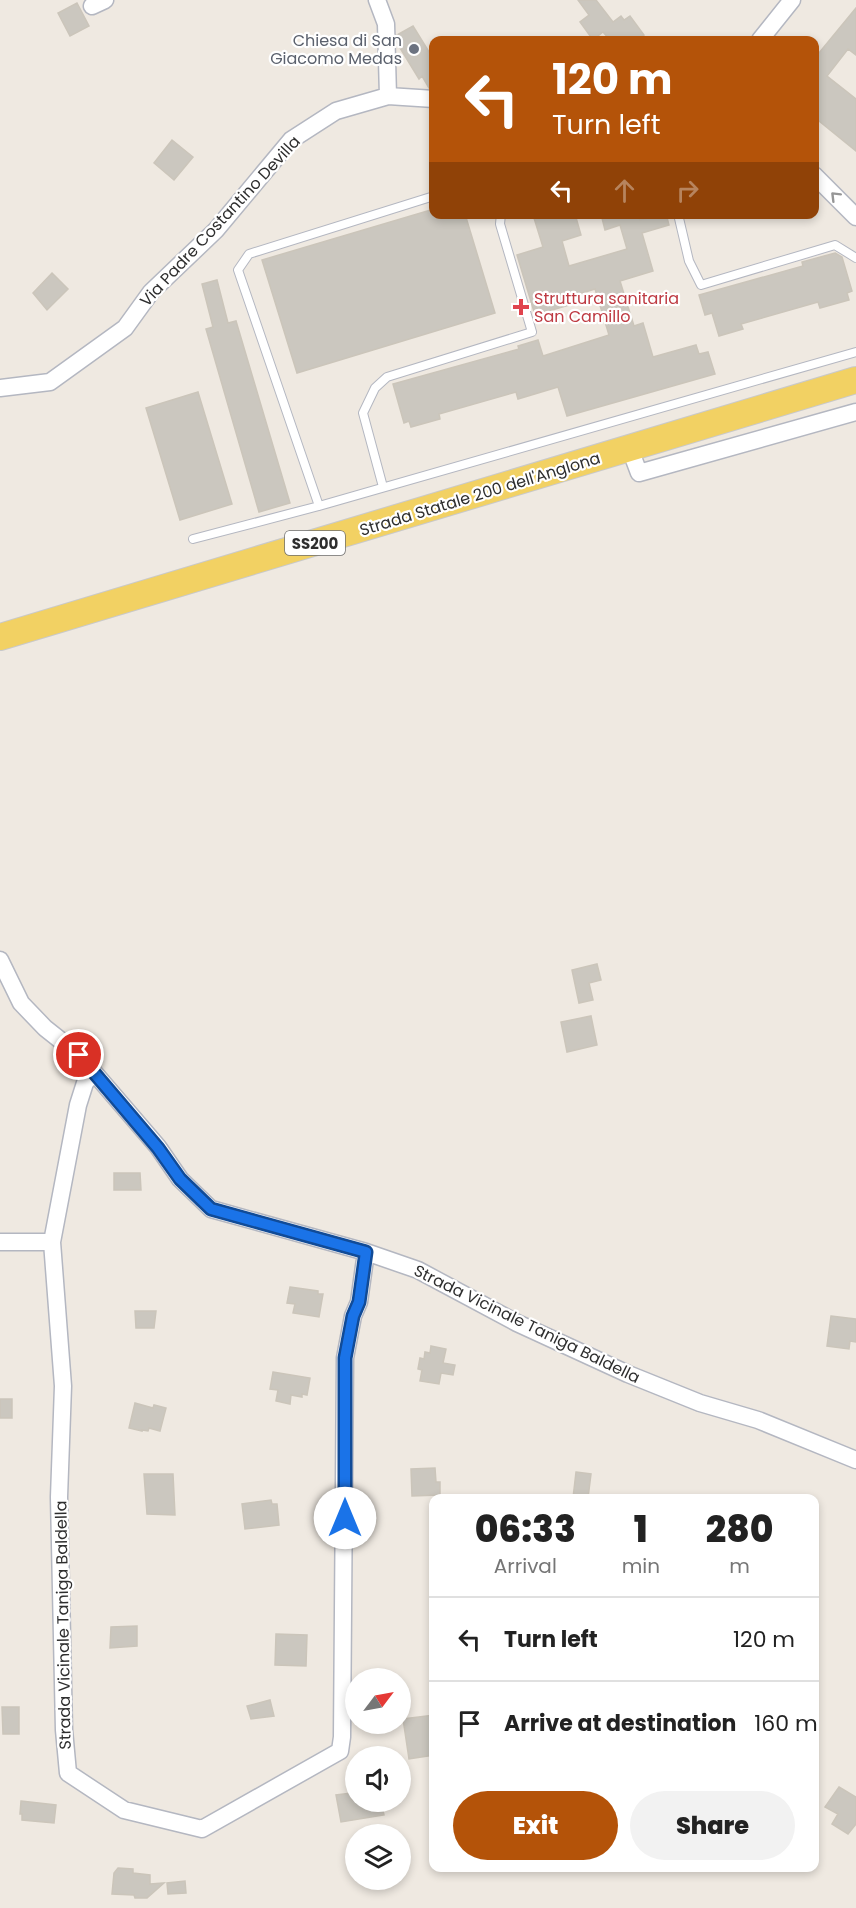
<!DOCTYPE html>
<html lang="en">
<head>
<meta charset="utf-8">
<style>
	:root { --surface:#fff; --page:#f2f2f2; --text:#222; --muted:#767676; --line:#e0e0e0; --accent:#b45309 }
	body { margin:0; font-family:Poppins,sans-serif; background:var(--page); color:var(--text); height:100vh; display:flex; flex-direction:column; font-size:22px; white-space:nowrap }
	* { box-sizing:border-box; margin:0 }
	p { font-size:20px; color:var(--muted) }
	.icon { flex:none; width:33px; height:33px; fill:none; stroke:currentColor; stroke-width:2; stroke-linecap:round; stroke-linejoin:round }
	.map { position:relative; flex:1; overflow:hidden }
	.side { position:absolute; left:429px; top:1494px; width:390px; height:378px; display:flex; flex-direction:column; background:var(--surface); border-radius:12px; box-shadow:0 3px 9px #0003 }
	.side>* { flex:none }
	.banner { position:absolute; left:429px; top:36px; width:390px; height:183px; border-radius:12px; box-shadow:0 3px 9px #0003; background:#b45309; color:#fff; overflow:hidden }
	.needle { width:39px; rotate:58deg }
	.buttons { position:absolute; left:345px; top:1668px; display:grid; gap:12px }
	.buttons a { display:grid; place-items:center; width:66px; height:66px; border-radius:50%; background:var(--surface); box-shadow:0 3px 9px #0003; font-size:30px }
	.pin { position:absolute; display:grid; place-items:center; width:51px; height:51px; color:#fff; margin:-26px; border:3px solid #fff; border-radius:50%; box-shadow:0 2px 6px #0007 }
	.me { position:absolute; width:66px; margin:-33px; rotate:0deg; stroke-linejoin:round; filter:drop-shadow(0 0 4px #0008) }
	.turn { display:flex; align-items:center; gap:21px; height:126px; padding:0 24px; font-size:27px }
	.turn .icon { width:78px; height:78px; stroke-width:2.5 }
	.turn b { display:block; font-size:42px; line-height:51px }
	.lanes { display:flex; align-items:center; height:57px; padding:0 24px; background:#0003; justify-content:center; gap:30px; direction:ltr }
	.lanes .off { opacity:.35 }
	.eta { display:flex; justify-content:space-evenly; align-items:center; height:102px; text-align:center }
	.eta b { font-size:36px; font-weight:800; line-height:42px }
	.cta { display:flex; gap:12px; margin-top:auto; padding:12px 24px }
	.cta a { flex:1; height:69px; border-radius:36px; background:var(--accent); color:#fff; font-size:24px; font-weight:800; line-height:69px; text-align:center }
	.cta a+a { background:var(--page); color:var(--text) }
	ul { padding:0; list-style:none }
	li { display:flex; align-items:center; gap:18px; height:84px; padding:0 24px; border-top:2px solid var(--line) }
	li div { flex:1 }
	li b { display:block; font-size:22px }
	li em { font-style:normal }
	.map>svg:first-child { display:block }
	.building { fill:#cbc7bf; stroke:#cbc5ba; stroke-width:1.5 }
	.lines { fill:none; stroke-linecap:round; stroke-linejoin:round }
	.lane-casing { stroke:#b4b7c1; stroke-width:10 }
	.street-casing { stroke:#b4b7c1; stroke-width:19 }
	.primary-casing { stroke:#c9c9c9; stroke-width:28 }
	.lane { stroke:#fff; stroke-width:8 }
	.street { stroke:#fff; stroke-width:16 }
	.primary { stroke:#f2d163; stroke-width:26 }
	.oneway { stroke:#969696 }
	.route-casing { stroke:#114b97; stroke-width:15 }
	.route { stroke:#1a73e8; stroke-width:10 }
	.worship-dot { fill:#6b7280; stroke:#fff; stroke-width:2 }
	.health-dot { fill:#e0444e; stroke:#fff; stroke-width:2 }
	.labels { text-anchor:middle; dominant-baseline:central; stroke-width:4.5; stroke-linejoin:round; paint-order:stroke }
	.shield { fill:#fff; stroke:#6d6d6d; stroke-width:1.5 }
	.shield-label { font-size:15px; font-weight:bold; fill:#2e2e2e }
	.worship-label { font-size:16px; fill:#5b616d; stroke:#fff; text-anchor:end }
	.street-label { font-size:16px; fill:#2e2e2e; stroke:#fff }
	.health-label { font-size:16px; fill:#be3a42; stroke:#fff; text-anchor:start }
</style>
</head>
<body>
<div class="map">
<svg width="856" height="1908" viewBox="0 0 856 1908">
	<rect width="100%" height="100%" fill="#efe9e1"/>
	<path class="building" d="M 578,0 L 596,0 L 613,22 L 621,16 L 624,20 L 630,16 L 644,35 L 637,40 L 610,40 L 603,32 L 593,40 L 580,22 L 589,15 Z
		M 77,3 L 89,26 L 70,36 L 58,13 Z
		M 856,8 L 856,55 L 848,49 L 827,76 L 856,99 L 856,151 L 814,117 L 814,59 Z
		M 413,26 L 434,60 L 434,88 L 429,88 L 422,76 L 419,79 L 397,43 L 397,35 Z
		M 172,140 L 193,157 L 174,180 L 154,163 Z
		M 434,209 L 434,214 L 465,214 L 495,313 L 297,373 L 262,260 Z
		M 547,214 L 575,214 L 581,235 L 562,241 L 569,266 L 627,249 L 620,225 L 605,230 L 601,214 L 646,214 L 646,218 L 639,220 L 666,214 L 669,225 L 642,233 L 653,271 L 620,281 L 634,326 L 643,323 L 653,357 L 696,345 L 699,354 L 708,352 L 715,374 L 567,416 L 558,387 L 518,399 L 516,392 L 439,414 L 440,419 L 411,427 L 409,421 L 404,423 L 393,384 L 519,349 L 518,346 L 538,340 L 543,356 L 609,335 L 595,289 L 566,298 L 569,305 L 535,315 L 517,255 L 543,247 L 534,218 Z
		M 835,253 L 842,257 L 852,291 L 847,293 L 849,300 L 820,308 L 818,302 L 741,324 L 743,329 L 719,336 L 712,313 L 705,315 L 699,295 L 803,266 L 802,262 Z
		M 52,273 L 68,289 L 47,310 L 33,293 Z
		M 217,280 L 228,323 L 236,321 L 290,503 L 259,512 L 206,329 L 213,327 L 202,284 Z
		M 198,392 L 232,504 L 180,520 L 146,408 Z
		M 597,964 L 601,980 L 589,983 L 593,1000 L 579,1003 L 572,970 Z
		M 591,1016 L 597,1045 L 567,1052 L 561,1022 Z
		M 114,1173 L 140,1173 L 141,1190 L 114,1190 Z
		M 290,1287 L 318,1291 L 318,1294 L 323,1294 L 319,1317 L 293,1313 L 295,1304 L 287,1303 Z
		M 135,1311 L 156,1311 L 154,1328 L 136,1328 Z
		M 831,1316 L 856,1319 L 856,1342 L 850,1341 L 849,1349 L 827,1346 Z
		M 431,1346 L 446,1349 L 443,1363 L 455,1365 L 453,1375 L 441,1373 L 439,1384 L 420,1381 L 422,1370 L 418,1369 L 420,1358 L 424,1359 L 425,1352 L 430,1353 Z
		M 273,1372 L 310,1378 L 307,1395 L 302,1394 L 302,1397 L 291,1395 L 290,1404 L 276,1401 L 278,1390 L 270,1389 Z
		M 0,1399 L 12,1399 L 12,1418 L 0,1418 Z
		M 135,1403 L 153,1408 L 154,1405 L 166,1408 L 160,1431 L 149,1428 L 148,1431 L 142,1430 L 142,1431 L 129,1428 Z
		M 435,1468 L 436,1482 L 440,1482 L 440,1495 L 412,1496 L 411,1469 Z
		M 576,1472 L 591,1474 L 588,1498 L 573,1498 Z
		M 144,1474 L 173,1474 L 175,1515 L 147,1514 Z
		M 271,1500 L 272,1504 L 277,1504 L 279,1525 L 245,1529 L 242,1504 Z
		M 137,1626 L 137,1646 L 110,1648 L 111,1627 Z
		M 276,1634 L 307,1635 L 306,1666 L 275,1665 Z
		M 270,1700 L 274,1716 L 251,1719 L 247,1706 Z
		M 2,1707 L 19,1707 L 19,1734 L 3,1734 Z
		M 434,1715 L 434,1755 L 409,1759 L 403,1719 Z
		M 839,1787 L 856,1797 L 856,1824 L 848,1834 L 832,1824 L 838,1814 L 825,1807 Z
		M 351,1793 L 352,1799 L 356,1798 L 356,1802 L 381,1802 L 384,1815 L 341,1822 L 336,1795 Z
		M 21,1801 L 56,1805 L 54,1823 L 22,1820 L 22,1814 L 20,1814 Z
		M 118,1868 L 133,1869 L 133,1873 L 150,1875 L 150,1884 L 164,1883 L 147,1898 L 135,1898 L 134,1895 L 112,1894 L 114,1873 Z
		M 185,1881 L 186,1893 L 168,1894 L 167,1883 Z"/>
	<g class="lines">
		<defs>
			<path id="lane" d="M 678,214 L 689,261 L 701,285 L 835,245 L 856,258
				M 383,487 L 363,413 L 375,388 L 387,377 L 532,332 L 500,224 L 501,214
				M 319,506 L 238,270 L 249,254 L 434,196
				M 193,539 L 319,506 L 856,352"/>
			<path id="street" d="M 377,0 L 386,24 L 388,96
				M 92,6 L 105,0
				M 760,40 L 792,0
				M 814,175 L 856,217
				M 0,388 L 50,382 L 125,328 L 151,292 L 216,230 L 291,140 L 336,111 L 388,96 L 434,99
				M 630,449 L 639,473 L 856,412
				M 0,960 L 21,1003 L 45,1028 L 79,1055 L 158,1147 L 180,1179 L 211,1209 L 366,1252 L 418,1270 L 517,1323 L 628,1374 L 700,1403 L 758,1420 L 856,1460
				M 94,1073 L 85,1083 L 78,1105 L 52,1242 L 63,1386 L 59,1497 L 64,1730 L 68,1773 L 124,1810 L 202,1829 L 340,1751 L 342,1737 L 345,1358 L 353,1316 L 359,1302 L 366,1252
				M 0,1242 L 52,1242"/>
			<path id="primary" d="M 0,637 L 856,380"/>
		</defs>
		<use href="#lane" class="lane-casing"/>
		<use href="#street" class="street-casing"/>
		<use href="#primary" class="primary-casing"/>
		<use href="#lane" class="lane"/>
		<use href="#street" class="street"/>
		<use href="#primary" class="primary"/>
	</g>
	<defs><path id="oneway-chevron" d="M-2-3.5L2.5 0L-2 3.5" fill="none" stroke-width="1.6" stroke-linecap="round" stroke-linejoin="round" transform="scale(1.5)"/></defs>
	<use class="oneway" href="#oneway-chevron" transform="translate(835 196) rotate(-135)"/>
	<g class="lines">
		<defs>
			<path id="route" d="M 79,1055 L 158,1148 L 180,1179 L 211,1209 L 366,1252 L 359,1302 L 353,1316 L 345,1358 L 345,1518"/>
		</defs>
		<use href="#route" class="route-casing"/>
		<use href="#route" class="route"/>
	</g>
	<circle class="worship-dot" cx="414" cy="49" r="6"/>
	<path class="health-dot" d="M518 298h6v6h6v6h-6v6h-6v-6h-6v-6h6z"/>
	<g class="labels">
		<rect class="shield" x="285" y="531" width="60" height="24" rx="4.5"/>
		<g class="shield-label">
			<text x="315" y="543">SS200</text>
		</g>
		<g class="worship-label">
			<text x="402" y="40">Chiesa di San<tspan x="402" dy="18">Giacomo Medas</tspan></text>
		</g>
		<g class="street-label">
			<text transform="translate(220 221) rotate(-47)">Via Padre Costantino Devilla</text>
			<text transform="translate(480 494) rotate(-17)">Strada Statale 200 dell'Anglona</text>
			<text transform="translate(527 1324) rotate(26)">Strada Vicinale Taniga Baldella</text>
			<text transform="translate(63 1625) rotate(-91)">Strada Vicinale Taniga Baldella</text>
		</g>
		<g class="health-label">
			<text x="534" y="298">Struttura sanitaria<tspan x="534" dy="18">San Camillo</tspan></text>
		</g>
	</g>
</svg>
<div class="buttons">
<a><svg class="needle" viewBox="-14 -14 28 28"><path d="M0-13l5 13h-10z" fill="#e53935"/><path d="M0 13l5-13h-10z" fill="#767676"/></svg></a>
<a><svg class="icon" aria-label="sound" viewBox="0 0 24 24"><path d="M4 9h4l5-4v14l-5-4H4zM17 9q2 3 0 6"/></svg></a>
<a><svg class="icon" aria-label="layers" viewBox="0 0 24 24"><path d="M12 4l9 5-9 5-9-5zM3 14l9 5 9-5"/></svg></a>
</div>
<div class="pin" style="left:79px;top:1055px;background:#d93025"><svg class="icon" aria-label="arrive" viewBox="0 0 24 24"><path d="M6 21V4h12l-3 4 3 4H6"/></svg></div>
<svg class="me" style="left:345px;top:1518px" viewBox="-20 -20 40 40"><circle r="19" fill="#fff"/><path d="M0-13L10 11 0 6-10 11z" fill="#1a73e8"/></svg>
<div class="banner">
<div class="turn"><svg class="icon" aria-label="left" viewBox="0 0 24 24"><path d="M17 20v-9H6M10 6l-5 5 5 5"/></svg><div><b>120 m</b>Turn left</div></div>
<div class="lanes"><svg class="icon" aria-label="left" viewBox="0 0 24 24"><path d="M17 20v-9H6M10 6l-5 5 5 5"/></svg><svg class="icon off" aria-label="ahead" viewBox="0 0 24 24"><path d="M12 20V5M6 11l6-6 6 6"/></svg><svg class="icon off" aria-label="right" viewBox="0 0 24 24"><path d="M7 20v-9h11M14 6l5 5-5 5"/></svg></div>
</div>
<section class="side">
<div class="eta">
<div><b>06:33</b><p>Arrival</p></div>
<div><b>1</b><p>min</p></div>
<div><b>280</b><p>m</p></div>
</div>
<ul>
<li><svg class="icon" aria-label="left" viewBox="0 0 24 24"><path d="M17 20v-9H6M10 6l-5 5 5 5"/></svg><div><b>Turn left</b></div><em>120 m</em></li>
<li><svg class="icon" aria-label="arrive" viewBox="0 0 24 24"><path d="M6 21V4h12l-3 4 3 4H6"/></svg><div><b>Arrive at destination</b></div><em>160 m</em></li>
</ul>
<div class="cta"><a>Exit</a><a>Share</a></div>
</section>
</div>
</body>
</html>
